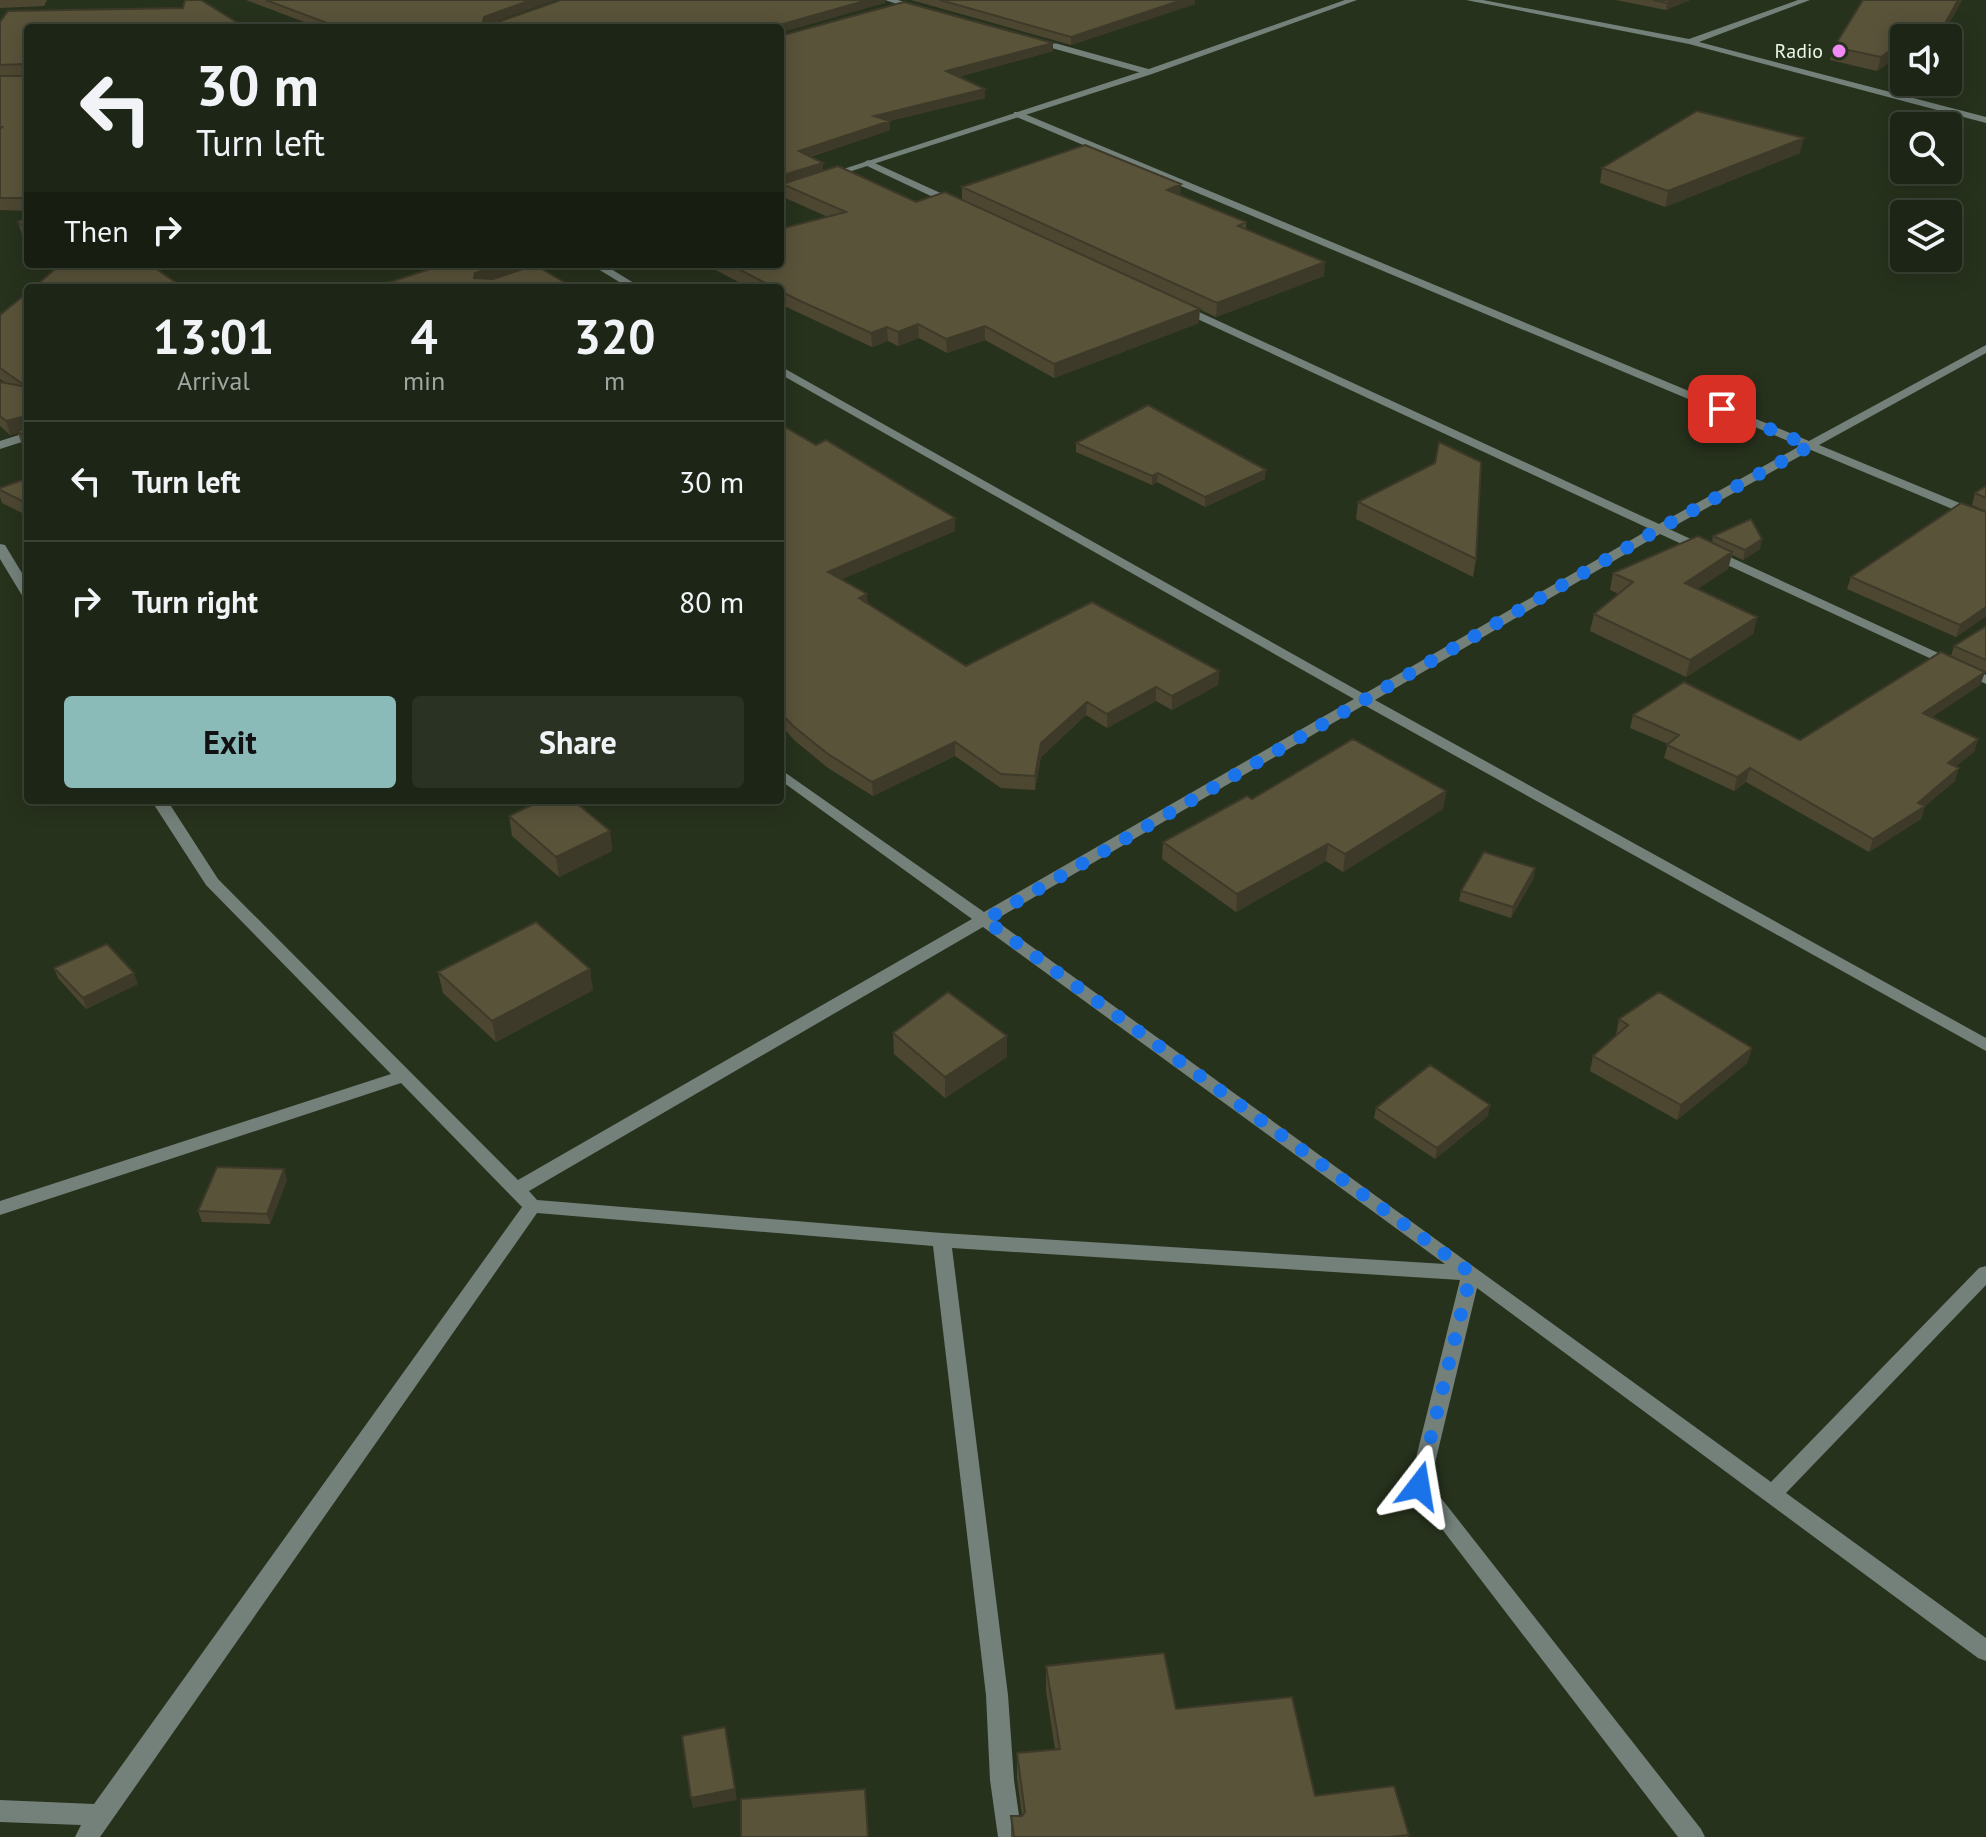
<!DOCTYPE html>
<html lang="en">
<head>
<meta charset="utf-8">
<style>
	:root { --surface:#1d2616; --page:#2a3223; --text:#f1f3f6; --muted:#a0a5a1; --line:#3b4335; --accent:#8bbbb9 }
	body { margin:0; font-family:"PT Sans",sans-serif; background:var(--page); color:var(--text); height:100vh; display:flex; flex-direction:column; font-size:30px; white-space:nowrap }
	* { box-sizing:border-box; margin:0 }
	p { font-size:26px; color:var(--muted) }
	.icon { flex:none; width:44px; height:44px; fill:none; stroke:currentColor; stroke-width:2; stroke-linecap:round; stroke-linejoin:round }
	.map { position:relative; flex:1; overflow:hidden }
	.panel { position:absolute; left:24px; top:284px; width:760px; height:520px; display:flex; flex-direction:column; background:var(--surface); border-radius:8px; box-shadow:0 4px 20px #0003,0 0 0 2px var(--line) }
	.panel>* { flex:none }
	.guide { position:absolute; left:24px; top:24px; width:760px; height:244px; border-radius:8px; box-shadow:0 4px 20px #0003,0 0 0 2px var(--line); background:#1d2616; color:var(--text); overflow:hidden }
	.fabs { position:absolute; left:1890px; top:24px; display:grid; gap:16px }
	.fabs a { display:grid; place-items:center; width:72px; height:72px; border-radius:8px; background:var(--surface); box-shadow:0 4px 20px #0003,0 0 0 2px var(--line); font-size:40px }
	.pin { position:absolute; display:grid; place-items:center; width:68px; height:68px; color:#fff; margin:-34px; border-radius:16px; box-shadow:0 4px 12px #0006 }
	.me { position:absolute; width:88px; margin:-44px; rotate:14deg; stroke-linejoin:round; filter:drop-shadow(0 0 6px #0008) }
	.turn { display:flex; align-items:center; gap:28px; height:168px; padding:0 40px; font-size:36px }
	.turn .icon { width:104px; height:104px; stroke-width:2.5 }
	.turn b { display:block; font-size:56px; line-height:68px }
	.then { display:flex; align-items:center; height:76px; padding:0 40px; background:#0003; gap:16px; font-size:30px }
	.eta { display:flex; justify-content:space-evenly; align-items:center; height:136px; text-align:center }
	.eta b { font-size:48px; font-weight:600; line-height:56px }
	.cta { display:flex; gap:16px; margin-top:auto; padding:16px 40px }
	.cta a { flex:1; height:92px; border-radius:8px; background:var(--accent); color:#111; font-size:32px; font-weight:600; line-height:92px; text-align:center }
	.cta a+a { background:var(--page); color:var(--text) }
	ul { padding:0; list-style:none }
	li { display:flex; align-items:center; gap:24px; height:120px; padding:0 40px; border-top:2px solid var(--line) }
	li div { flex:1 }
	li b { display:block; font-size:30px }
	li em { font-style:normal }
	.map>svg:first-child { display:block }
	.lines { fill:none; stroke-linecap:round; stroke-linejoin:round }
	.minor { fill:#74817a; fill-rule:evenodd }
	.tertiary { fill:#74817a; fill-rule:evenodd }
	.wall { fill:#4d4732 }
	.shaded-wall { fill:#3e3a29 }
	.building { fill:#59533a; stroke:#3e3a29; stroke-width:2 }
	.route { stroke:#1a73e8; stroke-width:14; stroke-dasharray:0 25.2 }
	.poi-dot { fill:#f18af4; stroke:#27321d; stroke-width:3 }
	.labels { text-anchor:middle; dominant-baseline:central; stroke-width:6; stroke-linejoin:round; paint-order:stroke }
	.far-poi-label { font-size:20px; fill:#eff7e9; stroke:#27321d; text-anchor:end }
</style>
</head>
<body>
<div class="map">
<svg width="1986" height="1837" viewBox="0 0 1986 1837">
	<rect width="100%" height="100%" fill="#27321d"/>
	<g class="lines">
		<path class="minor" d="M 885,0 L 898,0 L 922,8 L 918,11 Z
			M 1466,0 L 1483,0 L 1689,39 L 1798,0 L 1810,0 L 1699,42 L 1986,117 L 1986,123 L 1689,44 Z
			M 1033,37 L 1152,70 L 1153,72 L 1149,75 L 1030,42 L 1029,40 Z
			M 1014,112 L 1020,112 L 1809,441 L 1986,345 L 1986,353 L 1819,445 L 1986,514 L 1986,523 L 1811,450 L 1669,529 L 1986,675 L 1986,684 L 1660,534 L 1375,700 L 1986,1038 L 1986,1051 L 1364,705 L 995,920 L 1771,1482 L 1979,1268 L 1986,1266 L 1986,1285 L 1786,1493 L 1986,1638 L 1986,1661 L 1978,1658 L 1477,1288 L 1430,1484 L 1701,1829 L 1705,1837 L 1678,1837 L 1409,1486 L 1460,1280 L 952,1248 L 1008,1695 L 1014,1780 L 1022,1837 L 998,1837 L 990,1780 L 986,1695 L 933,1246 L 537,1213 L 100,1837 L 75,1837 L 81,1825 L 0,1822 L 0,1800 L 94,1804 L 522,1207 L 401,1083 L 0,1215 L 0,1201 L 391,1074 L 206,885 L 151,800 L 167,800 L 218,879 L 518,1180 L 972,919 L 780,780 L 780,769 L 984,912 L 1354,699 L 780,374 L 780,366 L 1364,694 L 1650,529 L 1178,310 L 1178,306 L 1186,306 L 1659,524 L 1800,446 L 1014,116 ZM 983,927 L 1445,1264 L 942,1233 L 537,1200 L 529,1191 Z
			M 868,160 L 958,201 L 959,203 L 950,205 L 865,165 L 863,163 Z
			M 590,264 L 603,264 L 642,288 L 629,288 Z
			M 0,544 L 5,545 L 28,583 L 28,598 L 23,597 L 0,559 Z"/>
		<path class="tertiary" d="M 1345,0 L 1357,0 L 1152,74 L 830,178 L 822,176 L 1146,70 Z
			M 547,264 L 563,264 L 494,288 L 478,288 Z
			M 28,432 L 28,440 L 0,449 L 0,441 Z"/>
	</g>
	<path class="wall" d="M 0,0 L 47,0 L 44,6 L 0,8 Z
		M 246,0 L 555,0 L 493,22 L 885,3 L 780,28 L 320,28 Z
		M 911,0 L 1195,0 L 1195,4 L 1071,45 Z
		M 1616,0 L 1690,0 L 1666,10 Z
		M 1863,0 L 1962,0 L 1941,38 L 1904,38 L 1904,52 L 1877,71 L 1830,60 L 1834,47 Z
		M 0,22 L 246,28 L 28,28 L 28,211 L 0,210 Z
		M 780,36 L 1053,51 L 958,77 L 985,98 L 889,121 L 890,130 L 810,157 L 823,163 L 823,171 L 916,202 L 1199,323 L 1054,378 L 985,340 L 947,353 L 919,338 L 898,346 L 888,341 L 872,347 L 780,304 L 780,288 L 750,288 L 704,264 L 780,264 L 828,217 L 783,197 Z
		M 1800,153 L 1665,207 L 1600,183 L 1602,168 Z
		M 962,187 L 1180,196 L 1246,222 L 1246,229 L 1324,276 L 1216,317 L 962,200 Z
		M 28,216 L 28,239 L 22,235 L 18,222 Z
		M 28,292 L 28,451 L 22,445 L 18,433 L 10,435 L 0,426 L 0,382 L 6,383 L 0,379 L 0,315 Z
		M 780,424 L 816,445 L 955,518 L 955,531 L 841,579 L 867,604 L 966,666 L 1219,671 L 1218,685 L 1172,710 L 1156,701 L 1107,728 L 1086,715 L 1041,757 L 1035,790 L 1001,788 L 955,756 L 873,796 L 828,768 L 794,740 L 780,724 Z
		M 1076,443 L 1265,479 L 1205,507 L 1157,482 L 1152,485 L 1076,452 Z
		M 28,478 L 28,516 L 2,503 L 0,497 L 0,488 Z
		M 1986,486 L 1986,511 L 1972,505 L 1975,493 Z
		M 1358,502 L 1476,559 L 1473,577 L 1356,519 Z
		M 1986,512 L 1986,616 L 1956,637 L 1847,589 L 1851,577 Z
		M 1713,536 L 1760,549 L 1743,560 L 1732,555 L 1728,569 L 1697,589 L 1757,617 L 1753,634 L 1686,677 L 1590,631 L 1594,614 L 1619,594 L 1610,590 L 1613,573 L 1712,543 Z
		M 1986,626 L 1986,672 L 1951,656 L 1954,646 Z
		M 1985,672 L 1980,685 L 1932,717 L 1978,739 L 1974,752 L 1956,766 L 1955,781 L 1925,806 L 1921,819 L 1869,852 L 1746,782 L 1734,791 L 1664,758 L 1668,744 L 1630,728 L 1633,715 L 1800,740 Z
		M 1446,791 L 1443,809 L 1343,872 L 1326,861 L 1236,912 L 1162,859 L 1163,842 L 1252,799 Z
		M 509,816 L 610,831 L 612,851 L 559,877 L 512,836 Z
		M 1535,868 L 1533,879 L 1511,918 L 1459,901 L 1461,891 Z
		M 54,968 L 138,984 L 86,1009 L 58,978 Z
		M 438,972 L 593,990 L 496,1042 L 443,993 Z
		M 1619,1019 L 1752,1048 L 1747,1063 L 1677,1120 L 1590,1071 L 1593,1056 L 1616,1035 Z
		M 893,1033 L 1007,1036 L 1007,1057 L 945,1098 L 894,1054 Z
		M 1376,1108 L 1488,1116 L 1435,1159 L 1374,1118 Z
		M 287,1180 L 270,1224 L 202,1222 L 198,1211 Z
		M 1046,1666 L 1176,1709 L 1315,1796 L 1409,1835 L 1408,1837 L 1011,1837 L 1011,1816 L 1022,1816 L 1017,1778 L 1017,1753 L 1055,1749 L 1046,1691 Z"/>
	<path class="shaded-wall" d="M 531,0 L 555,0 L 485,25 L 483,22 L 484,17 Z
		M 868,0 L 885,0 L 885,3 L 780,33 L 780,28 L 778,28 L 779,25 Z
		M 1182,0 L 1195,0 L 1195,4 L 1071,45 L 1071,37 Z
		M 1674,0 L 1690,0 L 1666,10 L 1667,3 Z
		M 1958,0 L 1962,0 L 1941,38 L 1937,38 Z
		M 1904,41 L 1904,52 L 1877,71 L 1881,57 Z
		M 1053,43 L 1053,51 L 946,80 L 946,71 Z
		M 985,89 L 985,98 L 875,124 L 874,116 Z
		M 890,121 L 890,130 L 799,160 L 799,151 Z
		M 1804,138 L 1800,153 L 1665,207 L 1668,191 Z
		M 823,163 L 823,172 L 780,186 L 780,176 Z
		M 1181,184 L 1180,197 L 1167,190 Z
		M 1325,262 L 1324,276 L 1216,317 L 1217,303 Z
		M 502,264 L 524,264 L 524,269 L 476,288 L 474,278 L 475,273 Z
		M 1200,309 L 1199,323 L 1054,378 L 1054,364 Z
		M 918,324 L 919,338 L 898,346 L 898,332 Z
		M 985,326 L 985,340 L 947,353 L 946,339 Z
		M 887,327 L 888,341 L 872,347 L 871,333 Z
		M 26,416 L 28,430 L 10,435 L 6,421 Z
		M 1266,470 L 1265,479 L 1205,507 L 1205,497 Z
		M 1158,473 L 1157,482 L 1152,485 L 1152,476 Z
		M 955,518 L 955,531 L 829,585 L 828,572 Z
		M 1762,539 L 1760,549 L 1743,560 L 1745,550 Z
		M 1732,552 L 1728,569 L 1681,600 L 1685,583 Z
		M 867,594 L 868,608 L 859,598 Z
		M 1986,607 L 1986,616 L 1956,637 L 1960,625 Z
		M 1757,617 L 1753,634 L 1686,677 L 1690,660 Z
		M 1219,671 L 1218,685 L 1172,710 L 1172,696 Z
		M 1985,672 L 1980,685 L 1918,726 L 1923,713 Z
		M 1156,687 L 1156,701 L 1107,728 L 1107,714 Z
		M 1087,702 L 1086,715 L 1041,757 L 1035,790 L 1035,776 L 1041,743 Z
		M 1978,739 L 1974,752 L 1943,776 L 1948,763 Z
		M 955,742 L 955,756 L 873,796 L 872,782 Z
		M 1750,768 L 1746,782 L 1734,791 L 1737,777 Z
		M 1959,768 L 1955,781 L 1925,806 L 1921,819 L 1869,852 L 1873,839 Z
		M 1446,791 L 1443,809 L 1343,872 L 1345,854 Z
		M 610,831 L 612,851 L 559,877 L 556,857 Z
		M 1328,844 L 1326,861 L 1236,912 L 1237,894 Z
		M 1535,868 L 1533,879 L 1511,918 L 1513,907 Z
		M 590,969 L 593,990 L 496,1042 L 492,1021 Z
		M 134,973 L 138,984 L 86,1009 L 83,998 Z
		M 1007,1036 L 1007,1057 L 945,1098 L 945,1077 Z
		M 1752,1048 L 1747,1063 L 1677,1120 L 1681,1105 Z
		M 1490,1105 L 1488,1116 L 1435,1159 L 1437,1148 Z
		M 284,1169 L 287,1180 L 270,1224 L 267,1214 Z
		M 735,1789 L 737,1800 L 693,1808 L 691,1798 Z"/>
	<path class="building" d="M 185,0 L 201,0 L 246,28 L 28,28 L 28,198 L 0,198 L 0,129 L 2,127 L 0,127 L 0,76 L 25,76 L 28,67 L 25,64 L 0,65 L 0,22 L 8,11 L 183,8 Z
		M 266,0 L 531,0 L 484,17 L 483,22 L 498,22 L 561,0 L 868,0 L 779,25 L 778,28 L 340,28 Z
		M 940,0 L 1182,0 L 1071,37 Z
		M 1653,0 L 1674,0 L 1667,3 Z
		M 1863,0 L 1958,0 L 1937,38 L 1904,38 L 1904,41 L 1881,57 L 1834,47 Z
		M 904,2 L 1053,43 L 946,71 L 985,89 L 874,116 L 890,121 L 799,151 L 823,163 L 780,176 L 780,36 Z
		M 1697,111 L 1804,138 L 1668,191 L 1602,168 Z
		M 1085,145 L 1181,184 L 1167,190 L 1246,222 L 1238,226 L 1325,262 L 1217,303 L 962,187 Z
		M 838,166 L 916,202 L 945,192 L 1200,309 L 1054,364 L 985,326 L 946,339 L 918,324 L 898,332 L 887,327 L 871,333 L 798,300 L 780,291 L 780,288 L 775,288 L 729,264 L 780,264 L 780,229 L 846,212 L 782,184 Z
		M 28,216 L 28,229 L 18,222 Z
		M 61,264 L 149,264 L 184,288 L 33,288 Z
		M 445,264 L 502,264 L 475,273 L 474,278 L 493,279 L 535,265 L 574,288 L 372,288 Z
		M 28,292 L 28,440 L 18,431 L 26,428 L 26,416 L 6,421 L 0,416 L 0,382 L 27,387 L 0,368 L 0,315 Z
		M 1148,405 L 1266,470 L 1205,497 L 1158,473 L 1152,476 L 1076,443 Z
		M 780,424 L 816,445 L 826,440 L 955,518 L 828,572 L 867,594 L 859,598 L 966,666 L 1092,602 L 1219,671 L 1172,696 L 1156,687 L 1107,714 L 1087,702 L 1041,743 L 1035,776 L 1001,774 L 955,742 L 872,782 L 828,754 L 793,726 L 780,712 L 780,546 L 782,546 L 780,544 Z
		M 1439,442 L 1481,462 L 1476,559 L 1358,502 L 1435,463 Z
		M 28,478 L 28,504 L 0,490 L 0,488 Z
		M 1986,486 L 1986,498 L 1975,493 Z
		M 1961,503 L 1986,512 L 1986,607 L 1960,625 L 1851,577 Z
		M 1751,519 L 1762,539 L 1745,550 L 1713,536 Z
		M 1698,536 L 1732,552 L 1685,583 L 1757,617 L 1690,660 L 1594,614 L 1633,582 L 1613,573 Z
		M 1986,626 L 1986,660 L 1954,646 Z
		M 1941,652 L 1985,672 L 1923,713 L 1978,739 L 1948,763 L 1959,768 L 1918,803 L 1925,806 L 1873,839 L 1750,768 L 1737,777 L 1667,745 L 1679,735 L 1633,715 L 1684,682 L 1800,740 Z
		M 1353,739 L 1446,791 L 1345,854 L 1328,844 L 1237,894 L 1163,842 L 1247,796 L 1252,799 Z
		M 542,800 L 573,800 L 610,831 L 556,857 L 509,816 Z
		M 1484,852 L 1535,868 L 1513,907 L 1461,891 Z
		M 536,922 L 590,969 L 492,1021 L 438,972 Z
		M 107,944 L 134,973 L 83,998 L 54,968 Z
		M 948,992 L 1007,1036 L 945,1077 L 893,1033 Z
		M 1659,992 L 1752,1048 L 1681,1105 L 1593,1056 L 1628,1025 L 1619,1019 Z
		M 1430,1065 L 1490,1105 L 1437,1148 L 1376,1108 Z
		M 217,1167 L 284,1169 L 267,1214 L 198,1211 Z
		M 1164,1653 L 1176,1709 L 1292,1697 L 1315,1796 L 1394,1786 L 1409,1835 L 1389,1837 L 1014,1837 L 1011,1816 L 1022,1816 L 1025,1812 L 1017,1753 L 1060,1749 L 1046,1666 Z
		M 725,1727 L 735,1789 L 691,1798 L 682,1736 Z
		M 865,1789 L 868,1837 L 741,1837 L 741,1799 Z"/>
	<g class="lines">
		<path class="route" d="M 1419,1486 L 1471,1273 L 985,920 L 1659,529 L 1810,446 L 1722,409"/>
	</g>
	<circle class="poi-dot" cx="1839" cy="51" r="8"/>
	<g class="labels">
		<g class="far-poi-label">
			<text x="1823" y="51">Radio</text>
		</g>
	</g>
</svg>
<div class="fabs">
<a><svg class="icon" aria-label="sound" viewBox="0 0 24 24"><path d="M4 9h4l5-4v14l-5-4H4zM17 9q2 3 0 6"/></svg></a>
<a><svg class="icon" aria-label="search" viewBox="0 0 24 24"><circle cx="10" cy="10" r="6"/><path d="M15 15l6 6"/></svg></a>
<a><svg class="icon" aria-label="layers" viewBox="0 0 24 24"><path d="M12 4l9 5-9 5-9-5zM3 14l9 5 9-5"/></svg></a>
</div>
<div class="pin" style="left:1722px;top:409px;background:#d93025"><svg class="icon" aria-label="arrive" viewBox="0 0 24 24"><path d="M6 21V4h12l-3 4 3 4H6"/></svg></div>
<svg class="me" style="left:1419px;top:1486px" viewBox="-20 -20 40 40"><path d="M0-17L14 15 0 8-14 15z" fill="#1a73e8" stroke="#fff" stroke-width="4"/></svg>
<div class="guide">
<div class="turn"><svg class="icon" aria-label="left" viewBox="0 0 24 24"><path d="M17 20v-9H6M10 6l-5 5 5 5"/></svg><div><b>30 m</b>Turn left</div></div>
<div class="then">Then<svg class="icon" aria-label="right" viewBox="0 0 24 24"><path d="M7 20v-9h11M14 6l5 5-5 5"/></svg></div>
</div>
<section class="panel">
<div class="eta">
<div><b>13:01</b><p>Arrival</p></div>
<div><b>4</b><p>min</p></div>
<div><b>320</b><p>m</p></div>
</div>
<ul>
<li><svg class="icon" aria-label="left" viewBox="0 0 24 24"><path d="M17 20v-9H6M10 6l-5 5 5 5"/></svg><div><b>Turn left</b></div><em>30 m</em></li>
<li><svg class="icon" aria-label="right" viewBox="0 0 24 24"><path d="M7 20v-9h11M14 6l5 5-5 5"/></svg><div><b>Turn right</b></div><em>80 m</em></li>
</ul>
<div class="cta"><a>Exit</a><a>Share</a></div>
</section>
</div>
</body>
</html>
